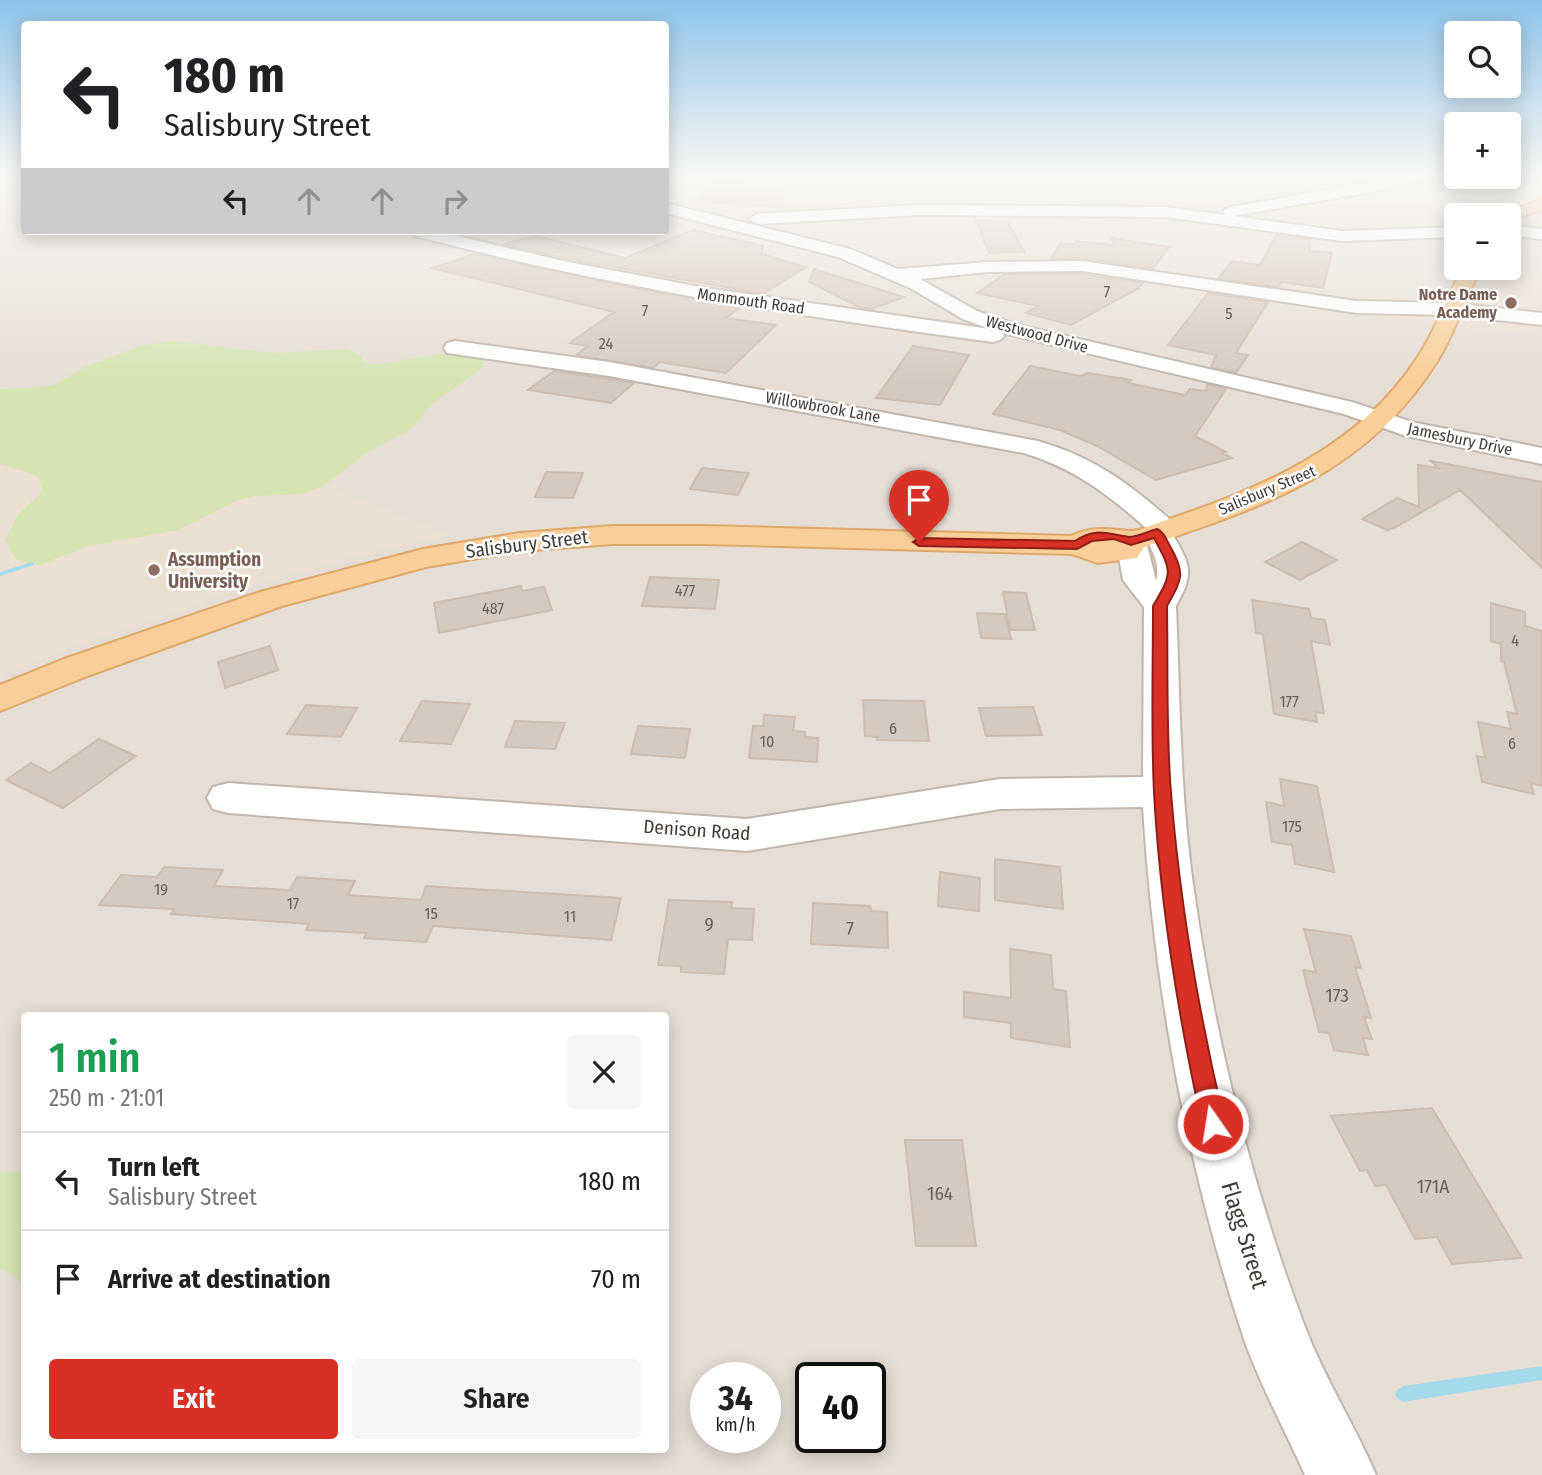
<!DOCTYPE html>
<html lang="en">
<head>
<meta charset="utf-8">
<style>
	:root { --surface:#fff; --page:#f6f6f6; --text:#202124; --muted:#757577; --line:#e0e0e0; --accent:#d93025 }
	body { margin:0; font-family:"Fira Sans Condensed",sans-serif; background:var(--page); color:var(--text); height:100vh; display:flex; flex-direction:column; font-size:26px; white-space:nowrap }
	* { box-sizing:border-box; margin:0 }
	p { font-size:23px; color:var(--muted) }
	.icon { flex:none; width:38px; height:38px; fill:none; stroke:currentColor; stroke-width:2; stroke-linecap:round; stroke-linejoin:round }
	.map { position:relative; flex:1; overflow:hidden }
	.side { position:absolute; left:21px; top:1012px; width:648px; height:441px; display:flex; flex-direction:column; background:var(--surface); border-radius:7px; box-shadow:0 4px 18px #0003 }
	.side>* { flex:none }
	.guide { position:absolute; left:21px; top:21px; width:648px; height:214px; border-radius:7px; box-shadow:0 4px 18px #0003; background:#fff; color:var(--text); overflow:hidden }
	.buttons { position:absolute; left:1444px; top:21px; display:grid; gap:14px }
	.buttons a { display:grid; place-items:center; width:77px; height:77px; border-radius:7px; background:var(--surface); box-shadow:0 4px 18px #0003; font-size:35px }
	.speed { position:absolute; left:690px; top:1362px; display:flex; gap:14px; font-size:35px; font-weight:700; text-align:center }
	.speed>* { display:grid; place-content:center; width:91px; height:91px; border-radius:50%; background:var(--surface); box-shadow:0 4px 18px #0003; line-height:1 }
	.speed small { font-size:18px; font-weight:400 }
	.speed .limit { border:4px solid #111; border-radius:10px; background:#fff; color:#111 }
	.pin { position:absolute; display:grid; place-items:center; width:60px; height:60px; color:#fff; margin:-72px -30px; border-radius:50% 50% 50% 0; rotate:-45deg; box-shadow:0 0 7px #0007 }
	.pin .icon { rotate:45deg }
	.me { position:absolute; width:77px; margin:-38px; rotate:347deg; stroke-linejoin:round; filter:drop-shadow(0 0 5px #0008) }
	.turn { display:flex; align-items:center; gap:24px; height:147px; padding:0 28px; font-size:32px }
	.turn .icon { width:91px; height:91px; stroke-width:2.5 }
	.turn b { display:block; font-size:49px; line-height:60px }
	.lanes { display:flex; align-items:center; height:66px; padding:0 28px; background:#0003; justify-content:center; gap:35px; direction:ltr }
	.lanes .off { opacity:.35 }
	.round { display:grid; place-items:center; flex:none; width:74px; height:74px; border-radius:7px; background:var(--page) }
	.head { display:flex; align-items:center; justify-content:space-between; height:119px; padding:0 28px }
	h1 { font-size:42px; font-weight:600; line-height:52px; color:#1e9e55 }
	.button { display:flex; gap:14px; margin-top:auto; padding:14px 28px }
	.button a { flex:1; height:80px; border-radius:7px; background:var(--accent); color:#fff; font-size:28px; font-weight:600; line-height:80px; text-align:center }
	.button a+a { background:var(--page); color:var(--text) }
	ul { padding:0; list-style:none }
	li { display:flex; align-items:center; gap:21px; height:98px; padding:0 28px; border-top:2px solid var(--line) }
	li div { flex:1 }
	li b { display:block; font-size:26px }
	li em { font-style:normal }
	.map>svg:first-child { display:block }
	.residential { fill:#e6ded5; fill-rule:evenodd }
	.education { fill:#ebdfd1 }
	.green { fill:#d5e4b1 }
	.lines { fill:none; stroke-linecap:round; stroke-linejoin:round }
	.stream { fill:#a5daec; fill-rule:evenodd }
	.building { fill:#d6c9bf; stroke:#cdbdb0; stroke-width:2 }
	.minor-casing { stroke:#c0b6ac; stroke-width:4 }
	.major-casing { stroke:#dda869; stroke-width:4 }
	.minor { fill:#fff; fill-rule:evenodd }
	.major { fill:#f9ce99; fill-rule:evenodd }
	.route { fill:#d93025; stroke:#8d1f18; stroke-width:2 }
	.education-dot { fill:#8d6e63; stroke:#fff; stroke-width:2.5 }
	.labels { text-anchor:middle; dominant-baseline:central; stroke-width:5; stroke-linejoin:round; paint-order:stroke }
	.number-label { font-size:16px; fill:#685f58 }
	.far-education-label { font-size:16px; font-weight:bold; fill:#785e54; stroke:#fff; text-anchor:end }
	.far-street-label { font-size:16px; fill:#443c36; stroke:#fff }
	.street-label { font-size:19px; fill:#443c36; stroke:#fff }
	.education-label { font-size:19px; font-weight:bold; fill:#785e54; stroke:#fff; text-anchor:start }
	.near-number-label { font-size:19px; fill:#685f58 }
	.near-street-label { font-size:23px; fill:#443c36; stroke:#fff }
</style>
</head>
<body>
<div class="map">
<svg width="1542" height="1475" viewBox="0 0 1542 1475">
	<rect width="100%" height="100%" fill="#f2ede6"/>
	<path class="residential" d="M 0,176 L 24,176 L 24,231 L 665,231 L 665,176 L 1542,176 L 1542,1475 L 0,1475 ZM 1456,215 L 1508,215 L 1508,268 L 1456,268 ZM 24,1015 L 665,1015 L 665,1449 L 24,1449 ZM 705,1377 L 765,1377 L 765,1437 L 705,1437 ZM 810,1377 L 870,1377 L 870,1437 L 810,1437 Z"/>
	<path class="education" d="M 1495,271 L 1542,277 L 1542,336 L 1466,328 Z
		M 0,459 L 325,486 L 450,535 L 365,554 L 253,585 L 90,640 L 0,676 Z"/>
	<path class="green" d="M 171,341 L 272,353 L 347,349 L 359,354 L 365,363 L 372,364 C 402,364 459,343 483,360 L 483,368 L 431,404 L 414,427 L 365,454 L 325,485 L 302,494 L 255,496 L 238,500 L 179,530 L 88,546 L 37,566 L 16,559 L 5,541 L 17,516 L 43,491 L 37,475 L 0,464 L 0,389 L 34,388 L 56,384 L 87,366 L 141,346 Z
		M 24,1172 L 24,1289 L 15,1276 L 0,1268 L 0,1173 Z"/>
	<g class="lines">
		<path class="stream" d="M 32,562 L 34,563 L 34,565 L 0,576 L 0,572 Z
			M 1542,1366 L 1542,1380 L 1403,1402 L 1398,1399 L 1395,1394 L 1398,1389 L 1403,1386 Z"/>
	</g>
	<path class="building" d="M 719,180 L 784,190 L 782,207 L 693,201 Z
		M 976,220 L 1008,222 L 1024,252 L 989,253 Z
		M 693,230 L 763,246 L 762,254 L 806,267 L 763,294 L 564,258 L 503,244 L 536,236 L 625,258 Z
		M 1276,235 L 1310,239 L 1310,251 L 1332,253 L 1323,288 L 1281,282 L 1278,287 L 1219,278 L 1232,261 L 1260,265 Z
		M 1111,238 L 1169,247 L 1153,269 L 1082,258 L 1051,259 L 1060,244 L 1075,244 L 1076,241 L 1115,245 Z
		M 475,254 L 629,287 L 742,307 L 725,318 L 776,325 L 726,373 L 660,362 L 653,368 L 576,355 L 588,346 L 570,343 L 614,312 L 432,268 Z
		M 814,269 L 904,297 L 871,309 L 861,308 L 809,282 Z
		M 1005,274 L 1082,274 L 1143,283 L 1139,288 L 1071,325 L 1026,313 L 1038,306 L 977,293 Z
		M 1208,293 L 1268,302 L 1236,353 L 1248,355 L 1236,373 L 1211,367 L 1216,355 L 1168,345 Z
		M 913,346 L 969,355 L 940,405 L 876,398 Z
		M 1030,366 L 1081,376 L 1088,373 L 1131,380 L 1128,383 L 1185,395 L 1190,389 L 1206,391 L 1207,384 L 1226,389 L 1195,436 L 1226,452 L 1222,453 L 1232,458 L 1156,480 L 1097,446 L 1060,430 L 993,414 Z
		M 554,371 L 609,379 L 634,383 L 611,403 L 528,390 Z
		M 1431,461 L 1542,482 L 1542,568 L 1460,490 L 1394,528 L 1387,530 L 1362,519 L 1397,498 L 1419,507 L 1418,465 L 1438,468 Z
		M 702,468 L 749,473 L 738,495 L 690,489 Z
		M 546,472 L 583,473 L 573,498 L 535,497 Z
		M 1302,542 L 1337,560 L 1300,580 L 1265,562 Z
		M 650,577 L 719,580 L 715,609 L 642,606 Z
		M 521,586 L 522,591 L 544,587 L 552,610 L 439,633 L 434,603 Z
		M 1003,592 L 1026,593 L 1035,630 L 1010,630 Z
		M 1252,600 L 1309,609 L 1311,618 L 1325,620 L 1330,645 L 1311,641 L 1324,713 L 1315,712 L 1317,722 L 1274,714 L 1263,634 L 1256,633 Z
		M 1491,603 L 1525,612 L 1525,626 L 1542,631 L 1542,786 L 1531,783 L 1534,794 L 1482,782 L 1477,756 L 1485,758 L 1478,722 L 1511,729 L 1507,712 L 1517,714 L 1504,662 L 1501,661 L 1501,644 L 1491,641 Z
		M 977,613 L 1005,614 L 1011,639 L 981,638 Z
		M 270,646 L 278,670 L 225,688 L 218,662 Z
		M 863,700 L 924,701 L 929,741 L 877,740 L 878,737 L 865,736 Z
		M 422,701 L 470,704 L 451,744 L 400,741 Z
		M 306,705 L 357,708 L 341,737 L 287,734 Z
		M 1033,707 L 1042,735 L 986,736 L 979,708 Z
		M 764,715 L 795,717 L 793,731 L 805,732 L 805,737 L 818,738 L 817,762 L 749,758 L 753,726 L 763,726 Z
		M 515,721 L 565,723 L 555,749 L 505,747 Z
		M 638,726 L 690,729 L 685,758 L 631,754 Z
		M 99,739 L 136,756 L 63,808 L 6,780 L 31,763 L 50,773 Z
		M 1280,779 L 1317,786 L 1334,872 L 1295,864 L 1292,845 L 1272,842 L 1266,802 L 1284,806 Z
		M 995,859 L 1060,867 L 1063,909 L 995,900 Z
		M 164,867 L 223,870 L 214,886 L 290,890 L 297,877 L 355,881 L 348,895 L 421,900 L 426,886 L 621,898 L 611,940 L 433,926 L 426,942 L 364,938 L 367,933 L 306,930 L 309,924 L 171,914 L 174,909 L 99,905 L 121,875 L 157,877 Z
		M 940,872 L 980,878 L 979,911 L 938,906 Z
		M 669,900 L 732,902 L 731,908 L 754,909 L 752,940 L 728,939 L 724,974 L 681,972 L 681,966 L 658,965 Z
		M 813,903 L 870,906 L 871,911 L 887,912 L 888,948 L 811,944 Z
		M 1304,929 L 1351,936 L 1361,968 L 1355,967 L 1371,1018 L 1364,1017 L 1372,1039 L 1363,1038 L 1368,1055 L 1334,1050 L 1329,1033 L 1319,1032 L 1303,970 L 1316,972 Z
		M 1010,949 L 1051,955 L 1053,989 L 1066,991 L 1070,1047 L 1011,1038 L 1011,1023 L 964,1017 L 964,992 L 1011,998 Z
		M 1432,1108 L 1522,1258 L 1452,1264 L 1437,1237 L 1415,1239 L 1386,1185 L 1375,1186 L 1367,1170 L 1360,1171 L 1331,1116 Z
		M 905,1140 L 962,1140 L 976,1246 L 916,1246 Z"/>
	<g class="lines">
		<defs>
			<path id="minor" d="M 1407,176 L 1431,176 L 1429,179 L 1371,192 L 1233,216 L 1342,231 L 1456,227 L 1456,237 L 1342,241 L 1165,217 L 917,215 L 757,224 L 749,219 L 757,214 L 917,205 L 1165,207 L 1225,215 L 1223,212 L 1225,209 L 1231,207 Z
				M 665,203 L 850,249 L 898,269 L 987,262 L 1082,261 L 1357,301 L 1452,303 L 1542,313 L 1542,325 L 1452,315 L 1357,313 L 1082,271 L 987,272 L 920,279 L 977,311 L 1018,325 L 1352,402 L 1412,422 L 1542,448 L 1542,464 L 1406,436 L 1344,414 L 1002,333 L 1004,336 L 1000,340 L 993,342 C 798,316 605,286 415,236 L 413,232 L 437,231 L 563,261 L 706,288 L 990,329 L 963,319 L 910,288 L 838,257 L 665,213 Z
				M 1508,225 L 1542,229 L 1542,239 L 1508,235 Z
				M 455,341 L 609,362 L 1038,441 C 1096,458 1131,485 1175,524 L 1180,530 L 1174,537 C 1192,567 1193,575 1176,606 C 1180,701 1180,797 1194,891 C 1215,1039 1252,1187 1305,1327 C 1324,1378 1355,1425 1376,1475 L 1305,1475 C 1285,1430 1260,1385 1244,1339 C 1187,1167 1154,988 1143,807 L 1000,809 L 747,851 L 228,813 L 213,809 L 207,798 L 213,787 L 228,783 L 747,819 L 1000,779 L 1143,777 L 1144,607 L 1123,580 L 1116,541 L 1120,535 L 1131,532 L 1142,535 L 1146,541 L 1156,581 C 1161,563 1151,548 1142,533 L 1146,528 C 1108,494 1073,468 1024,453 L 609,376 L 447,353 L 444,348 L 447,343 Z"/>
			<path id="major" d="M 1542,199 L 1542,209 L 1508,222 L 1508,215 L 1501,215 Z
				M 1463,268 L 1481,268 C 1465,298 1456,331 1438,360 C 1368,473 1263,507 1144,547 L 1137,558 L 1098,563 L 1072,554 L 705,544 L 613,544 L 520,551 L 426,567 L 282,606 L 90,675 L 0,711 L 0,685 L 64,659 L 260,592 L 423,549 L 520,533 L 613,526 L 705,526 L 1071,536 C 1092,526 1107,529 1128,531 C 1139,532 1153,524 1164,521 C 1261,488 1359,448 1417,358 C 1436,330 1446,297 1463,268 Z"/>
		</defs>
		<use href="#minor" class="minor-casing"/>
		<use href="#major" class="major-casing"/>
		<use href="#minor" class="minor"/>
		<use href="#major" class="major"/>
	</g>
	<linearGradient id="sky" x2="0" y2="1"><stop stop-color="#8dc3ea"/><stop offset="0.46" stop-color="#f9f7f4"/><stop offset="1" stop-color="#f9f7f4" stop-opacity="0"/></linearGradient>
	<rect width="1542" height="382" fill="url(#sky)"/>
	<path class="route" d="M 1157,529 C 1164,532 1166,539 1170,546 C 1186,574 1182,579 1167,606 C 1168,668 1166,731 1171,793 C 1180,904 1199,1015 1225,1124 L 1221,1132 L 1213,1136 L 1205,1132 L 1202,1124 C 1178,1015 1160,904 1154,792 C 1151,731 1153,668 1153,606 C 1173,572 1172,572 1154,538 L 1131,545 L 1114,539 L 1092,541 L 1077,549 L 919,546 L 913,542 L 919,538 L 1075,541 C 1096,527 1107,534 1129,537 C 1138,537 1149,531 1157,529 Z"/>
	<g class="education-dot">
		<circle cx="1511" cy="303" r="7"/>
		<circle cx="154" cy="570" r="7"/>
	</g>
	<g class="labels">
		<g class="number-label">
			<text x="1107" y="291">7</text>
			<text x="645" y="310">7</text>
			<text x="1229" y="313">5</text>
			<text x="606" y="343">24</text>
			<text x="685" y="590">477</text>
			<text x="493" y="608">487</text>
			<text x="1515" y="640">4</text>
			<text x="1289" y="701">177</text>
			<text x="893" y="728">6</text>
			<text x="767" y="741">10</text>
			<text x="1512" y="743">6</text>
			<text x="1292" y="826">175</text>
			<text x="161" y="889">19</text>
			<text x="293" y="903">17</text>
			<text x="431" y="913">15</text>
			<text x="570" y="916">11</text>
		</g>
		<g class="far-education-label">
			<text x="1497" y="294">Notre Dame<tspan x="1497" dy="18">Academy</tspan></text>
		</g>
		<g class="far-street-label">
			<text transform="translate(751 301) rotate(8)">Monmouth Road</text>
			<text transform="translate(1037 334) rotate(15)">Westwood Drive</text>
			<text transform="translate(823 407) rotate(10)">Willowbrook Lane</text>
			<text transform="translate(1460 439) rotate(12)">Jamesbury Drive</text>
			<text transform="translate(1267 490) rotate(-23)">Salisbury Street</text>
		</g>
		<g class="street-label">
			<text transform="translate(527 544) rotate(-7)">Salisbury Street</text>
			<text transform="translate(697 830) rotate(4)">Denison Road</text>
		</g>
		<g class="education-label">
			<text x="168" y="559">Assumption<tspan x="168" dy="22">University</tspan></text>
		</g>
		<g class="near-number-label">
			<text x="709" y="924">9</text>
			<text x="850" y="928">7</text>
			<text x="1337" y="995">173</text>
			<text x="1433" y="1186">171A</text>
			<text x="940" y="1193">164</text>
		</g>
		<g class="near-street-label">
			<text transform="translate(1245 1235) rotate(73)">Flagg Street</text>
		</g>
	</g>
</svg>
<div class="buttons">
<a><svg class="icon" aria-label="search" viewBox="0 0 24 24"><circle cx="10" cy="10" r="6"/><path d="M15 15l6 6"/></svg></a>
<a>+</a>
<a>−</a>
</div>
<div class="speed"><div>34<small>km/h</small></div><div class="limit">40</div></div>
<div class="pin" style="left:919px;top:542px;background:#d93025"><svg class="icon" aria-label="arrive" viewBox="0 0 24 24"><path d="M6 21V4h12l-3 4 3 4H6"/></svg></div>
<svg class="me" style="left:1213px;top:1124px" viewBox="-20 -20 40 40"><circle r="17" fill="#d93025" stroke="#fff" stroke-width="3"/><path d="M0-11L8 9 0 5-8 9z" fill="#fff"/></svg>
<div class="guide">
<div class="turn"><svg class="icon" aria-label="left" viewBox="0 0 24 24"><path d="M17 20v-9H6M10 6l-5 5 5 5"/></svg><div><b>180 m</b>Salisbury Street</div></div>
<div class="lanes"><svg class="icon" aria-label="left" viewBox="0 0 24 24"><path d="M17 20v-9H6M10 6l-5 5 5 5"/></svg><svg class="icon off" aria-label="ahead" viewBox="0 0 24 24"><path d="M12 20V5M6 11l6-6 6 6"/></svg><svg class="icon off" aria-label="ahead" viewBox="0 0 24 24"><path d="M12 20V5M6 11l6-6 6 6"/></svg><svg class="icon off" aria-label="right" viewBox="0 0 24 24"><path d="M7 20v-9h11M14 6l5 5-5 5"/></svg></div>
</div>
<section class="side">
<div class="head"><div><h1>1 min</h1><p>250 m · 21:01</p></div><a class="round"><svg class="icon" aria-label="close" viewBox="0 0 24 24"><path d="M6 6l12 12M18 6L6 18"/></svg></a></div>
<ul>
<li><svg class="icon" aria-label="left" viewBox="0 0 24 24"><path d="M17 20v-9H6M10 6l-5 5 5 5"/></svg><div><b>Turn left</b><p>Salisbury Street</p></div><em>180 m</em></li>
<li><svg class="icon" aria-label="arrive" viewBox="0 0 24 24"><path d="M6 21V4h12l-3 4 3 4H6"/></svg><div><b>Arrive at destination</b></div><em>70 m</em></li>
</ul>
<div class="button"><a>Exit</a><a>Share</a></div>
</section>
</div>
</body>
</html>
